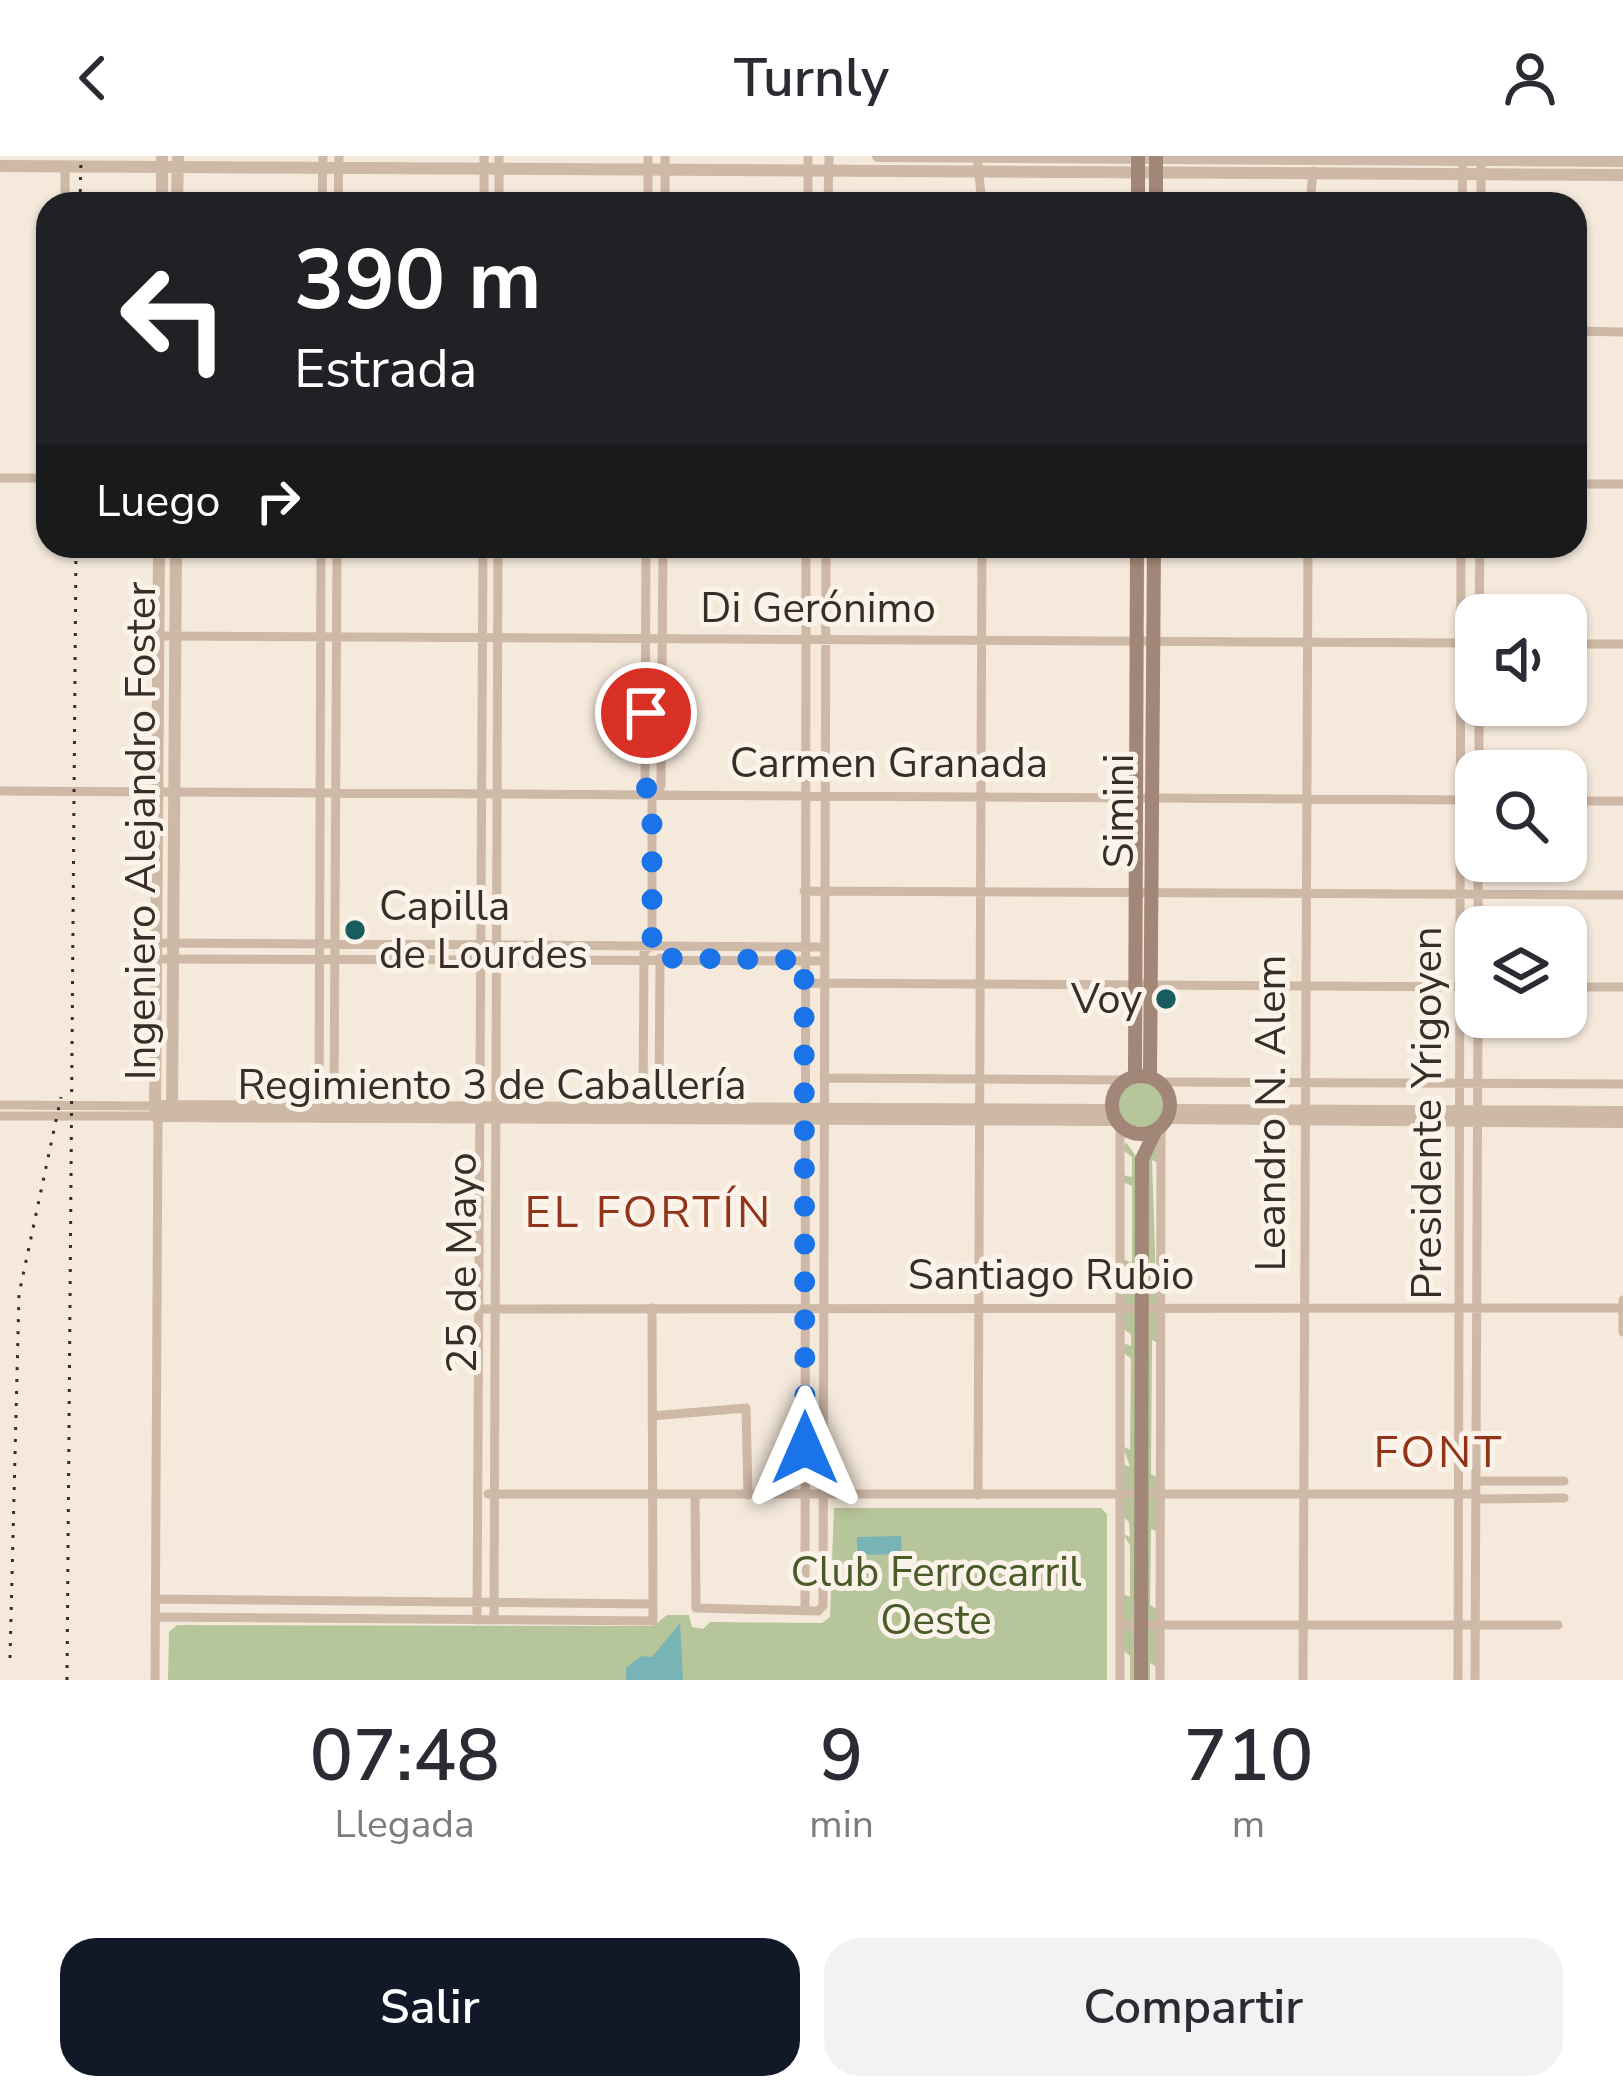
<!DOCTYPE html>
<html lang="es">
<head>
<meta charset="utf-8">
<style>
	:root { --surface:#fff; --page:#f2f2f3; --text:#2b2b33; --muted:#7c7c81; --accent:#111827 }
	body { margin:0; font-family:"Nunito Sans",sans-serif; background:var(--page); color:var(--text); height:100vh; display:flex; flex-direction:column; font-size:45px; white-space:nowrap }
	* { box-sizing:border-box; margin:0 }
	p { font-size:39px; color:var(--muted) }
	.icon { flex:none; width:66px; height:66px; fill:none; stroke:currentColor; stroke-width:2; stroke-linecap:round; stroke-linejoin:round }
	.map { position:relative; height:1524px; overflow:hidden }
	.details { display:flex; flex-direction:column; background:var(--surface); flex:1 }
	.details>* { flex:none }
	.hud { position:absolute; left:36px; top:36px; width:1551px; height:366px; border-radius:36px; box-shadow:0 3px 9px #0004; background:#202124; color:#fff; overflow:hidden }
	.fabs { position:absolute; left:1455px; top:438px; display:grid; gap:24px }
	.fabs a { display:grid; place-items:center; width:132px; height:132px; border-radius:24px; background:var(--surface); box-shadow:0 3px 9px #0004; font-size:60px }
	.pin { position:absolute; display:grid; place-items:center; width:102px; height:102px; color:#fff; margin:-51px; border:6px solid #fff; border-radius:50%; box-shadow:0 3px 12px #0007 }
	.me { position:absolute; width:132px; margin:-66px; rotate:0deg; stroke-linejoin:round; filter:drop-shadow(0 0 9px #0008) }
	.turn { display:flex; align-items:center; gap:42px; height:252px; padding:0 60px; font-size:54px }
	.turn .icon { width:156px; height:156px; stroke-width:2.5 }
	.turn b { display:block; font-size:84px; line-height:102px }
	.then { display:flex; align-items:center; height:114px; padding:0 60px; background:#0003; gap:24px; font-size:45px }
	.eta { display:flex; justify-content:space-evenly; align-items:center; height:204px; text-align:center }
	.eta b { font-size:72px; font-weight:600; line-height:84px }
	.cta { display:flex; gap:24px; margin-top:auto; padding:24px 60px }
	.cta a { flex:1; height:138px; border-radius:36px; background:var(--accent); color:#fff; font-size:48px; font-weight:600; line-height:138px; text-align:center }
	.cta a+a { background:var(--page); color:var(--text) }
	header { display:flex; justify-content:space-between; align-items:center; height:156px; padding:0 60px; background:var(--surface); font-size:54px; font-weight:600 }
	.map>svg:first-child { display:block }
	.green { fill:#b7c59a }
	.water { fill:#78b3b5 }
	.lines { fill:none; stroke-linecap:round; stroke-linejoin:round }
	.minor { stroke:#ceb8a6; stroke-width:9 }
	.tertiary { stroke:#ceb8a6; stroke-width:12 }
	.secondary { stroke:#a28677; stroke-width:14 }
	.rail { stroke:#3a2d28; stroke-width:3; stroke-dasharray:3 9; stroke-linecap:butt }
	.route { stroke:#1a73e8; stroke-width:21; stroke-dasharray:0 37.8 }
	.poi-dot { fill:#195c60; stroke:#fbf3e9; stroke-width:4.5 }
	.labels { text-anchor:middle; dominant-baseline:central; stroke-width:10; stroke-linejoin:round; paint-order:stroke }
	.street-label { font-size:42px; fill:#3a2d28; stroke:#fbf3e9 }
	.poi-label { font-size:42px; fill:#3a2d28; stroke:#fbf3e9; text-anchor:start }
	.park-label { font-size:42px; fill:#495b29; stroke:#fbf3e9 }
	.neighbourhood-label { font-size:45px; letter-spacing:3px; fill:#913419; stroke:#fbf3e9 }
</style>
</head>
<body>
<header><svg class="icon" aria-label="back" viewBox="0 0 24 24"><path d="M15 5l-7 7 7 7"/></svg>Turnly<svg class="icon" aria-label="person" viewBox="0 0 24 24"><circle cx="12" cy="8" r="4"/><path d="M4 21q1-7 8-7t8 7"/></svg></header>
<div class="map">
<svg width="1623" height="1524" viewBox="0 0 1623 1524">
	<rect width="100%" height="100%" fill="#f5e9dc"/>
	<path class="green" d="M1116 949a25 25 0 1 1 50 0a25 25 0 1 1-50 0Z
		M 1126,986 L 1138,1003 L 1137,1524 L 1130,1524 L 1130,1500 L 1123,1494 L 1123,1438 L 1130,1441 L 1130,1389 L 1123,1378 L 1130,1381 L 1129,1366 L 1123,1361 L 1123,1308 L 1130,1311 L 1123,1290 L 1130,1294 L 1131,1202 L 1123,1197 L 1123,1187 L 1131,1190 L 1131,1178 L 1123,1173 L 1123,1127 L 1131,1129 L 1132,1115 L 1123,1110 L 1123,1103 L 1132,1107 L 1132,1030 L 1123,1026 L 1123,1019 L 1132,1021 L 1132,1001 L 1123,994 Z
		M 1152,988 L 1157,988 L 1159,1007 L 1152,1004 L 1158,1187 L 1152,1184 L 1151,1318 L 1158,1322 L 1158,1376 L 1151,1373 L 1150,1449 L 1158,1454 L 1157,1511 L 1150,1507 L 1150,1524 L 1144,1524 L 1146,1004 Z
		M 834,1352 L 1101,1352 L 1107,1358 L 1107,1524 L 168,1524 L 169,1476 L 177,1469 L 653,1470 L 667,1459 L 689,1459 L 692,1471 L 703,1473 L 710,1466 L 822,1467 L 830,1461 Z"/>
	<path class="water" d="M 901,1380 L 902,1398 L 857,1399 L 857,1381 Z
		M 680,1467 L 683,1524 L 626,1524 L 626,1512 L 641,1500 L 652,1501 Z"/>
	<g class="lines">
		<path class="minor" d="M 977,0 L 982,48
			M 65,48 L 65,10
			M 322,48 L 323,0
			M 338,48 L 339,0
			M 484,48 L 484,0
			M 499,48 L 499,0
			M 648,48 L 648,0
			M 665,48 L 665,0
			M 808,48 L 808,0
			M 828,48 L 829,0
			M 1310,48 L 1313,15
			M 1462,48 L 1463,0
			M 1481,48 L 1481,0
			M 1575,175 L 1623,176
			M 0,322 L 48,322
			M 1575,328 L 1623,328
			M 1479,459 L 1480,390
			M 159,480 L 1476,487
			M 1566,488 L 1623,488
			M 1479,615 L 1479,549
			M 0,635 L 1476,644
			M 652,639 L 661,630 L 663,390
			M 1566,645 L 1623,645
			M 804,735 L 1623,739
			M 1478,771 L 1478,705
			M 157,787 L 824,791
			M 156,803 L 824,805
			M 804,827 L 1476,831
			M 1566,831 L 1623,831
			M 824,922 L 1126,924
			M 1160,926 L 1623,928
			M 0,949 L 155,950
			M 643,953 L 644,795 L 652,790 L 652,639 L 645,630 L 646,390
			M 659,953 L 660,802
			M 319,955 L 321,390
			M 334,956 L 337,390
			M 0,960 L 155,960
			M 1120,970 L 1120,1524
			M 1623,1144 L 1623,1176
			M 478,1153 L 1623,1152
			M 652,1260 L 746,1252 L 748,1339
			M 1476,1325 L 1564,1325
			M 488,1338 L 1476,1338
			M 695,1338 L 696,1452 L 818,1455 L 823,1450 L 826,390
			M 978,1339 L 982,390
			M 1476,1343 L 1564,1342
			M 155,1443 L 652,1448
			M 805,1455 L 806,390
			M 155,1461 L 653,1465 L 652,1152
			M 477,1464 L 483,390
			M 494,1464 L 498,390
			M 1120,1469 L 1558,1469
			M 155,1524 L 158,961
			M 1160,1524 L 1161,971
			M 1303,1524 L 1308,390
			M 1458,1524 L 1461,390
			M 1475,1524 L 1478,861"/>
		<path class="tertiary" d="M 878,0 L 1623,5
			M 0,10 L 1623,19
			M 162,48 L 162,0
			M 177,48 L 178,0
			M 159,390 L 155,960 L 1116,964
			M 155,950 L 1112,954
			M 172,953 L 176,390
			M 1171,954 L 1623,956
			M 1168,962 L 1623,966"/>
		<path class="secondary" d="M 1138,48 L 1138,0
			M 1156,48 L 1156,0
			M1112 949a29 29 0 1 1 58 0a29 29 0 1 1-58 0Z
			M 1135,920 L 1137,390
			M 1150,921 L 1154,390
			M 1141,1524 L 1142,1003 L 1155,976"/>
		<path class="rail" d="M 80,48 L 81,0
			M 10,1502 L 19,1138 L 61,941
			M 67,1524 L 76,390"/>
	</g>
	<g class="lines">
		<path class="route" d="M 646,557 L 645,630 L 652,639 L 652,790 L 660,794 L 660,802 L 804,804 L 805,1292"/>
	</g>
	<g class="poi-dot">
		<circle cx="355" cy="774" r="12"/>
		<circle cx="1166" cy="843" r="12"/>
	</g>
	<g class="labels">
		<g class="street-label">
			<text x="818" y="452">Di Gerónimo</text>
			<text x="889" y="607">Carmen Granada</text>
			<text transform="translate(1119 655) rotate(-90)">Simini</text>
			<text transform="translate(141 675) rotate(-90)">Ingeniero Alejandro Foster</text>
			<text x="492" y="929">Regimiento 3 de Caballería</text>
			<text transform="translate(1271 957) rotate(-90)">Leandro N. Alem</text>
			<text transform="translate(1427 957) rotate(-90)">Presidente Yrigoyen</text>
			<text transform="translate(462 1107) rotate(-90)">25 de Mayo</text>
			<text x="1051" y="1119">Santiago Rubio</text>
		</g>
		<g class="poi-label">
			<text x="379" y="750">Capilla<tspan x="379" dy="48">de Lourdes</tspan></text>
			<text x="1142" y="843" text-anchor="end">Voy</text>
		</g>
		<g class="park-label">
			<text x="936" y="1416">Club Ferrocarril<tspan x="936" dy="48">Oeste</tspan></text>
		</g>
		<g class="neighbourhood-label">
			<text x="649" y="1056">EL FORTÍN</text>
			<text x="1439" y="1296">FONT</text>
		</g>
	</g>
</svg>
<div class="fabs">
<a><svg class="icon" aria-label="sound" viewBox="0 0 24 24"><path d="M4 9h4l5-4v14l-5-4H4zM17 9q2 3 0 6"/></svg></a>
<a><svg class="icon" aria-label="search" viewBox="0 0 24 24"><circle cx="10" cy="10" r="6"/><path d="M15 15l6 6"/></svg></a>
<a><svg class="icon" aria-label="layers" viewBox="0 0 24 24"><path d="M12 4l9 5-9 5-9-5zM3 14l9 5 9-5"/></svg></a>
</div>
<div class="pin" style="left:646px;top:557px;background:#d93025"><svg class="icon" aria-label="arrive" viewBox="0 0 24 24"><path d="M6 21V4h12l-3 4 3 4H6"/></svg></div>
<svg class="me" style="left:805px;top:1292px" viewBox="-20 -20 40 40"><path d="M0-17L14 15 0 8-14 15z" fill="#1a73e8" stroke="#fff" stroke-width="4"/></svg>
<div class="hud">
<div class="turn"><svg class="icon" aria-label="left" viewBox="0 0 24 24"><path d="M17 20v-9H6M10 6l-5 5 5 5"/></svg><div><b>390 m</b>Estrada</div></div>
<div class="then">Luego<svg class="icon" aria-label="right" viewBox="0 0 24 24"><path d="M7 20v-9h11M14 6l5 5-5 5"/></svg></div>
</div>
</div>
<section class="details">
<div class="eta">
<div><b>07:48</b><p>Llegada</p></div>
<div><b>9</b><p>min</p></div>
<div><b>710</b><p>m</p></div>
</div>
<div class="cta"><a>Salir</a><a>Compartir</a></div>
</section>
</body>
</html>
